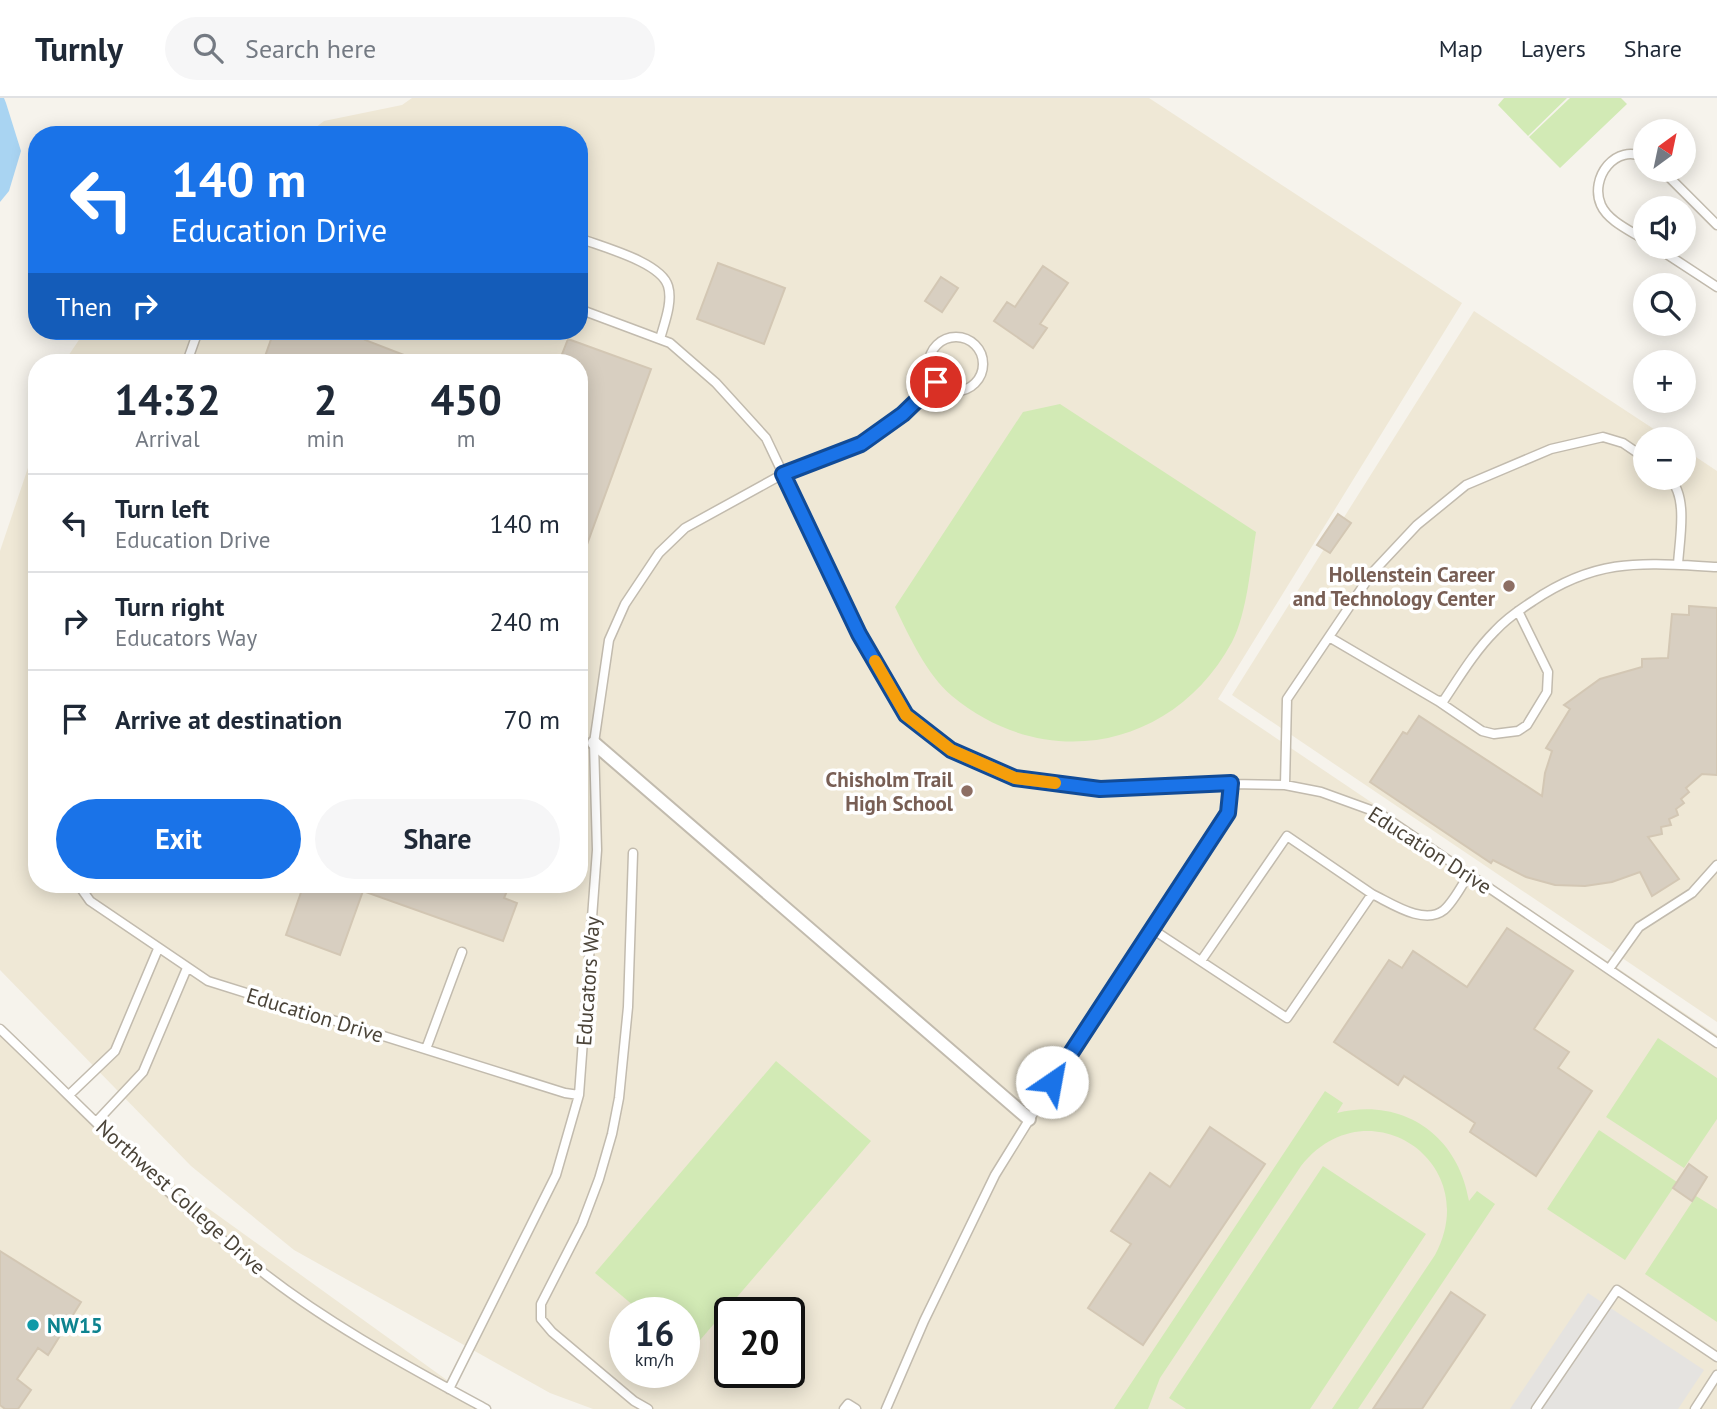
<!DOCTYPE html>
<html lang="en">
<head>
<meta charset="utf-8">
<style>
	:root { --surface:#fff; --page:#f6f6f7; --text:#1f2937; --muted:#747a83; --line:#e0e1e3; --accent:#1a73e8 }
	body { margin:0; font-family:"PT Sans",sans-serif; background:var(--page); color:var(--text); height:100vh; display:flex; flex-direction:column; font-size:26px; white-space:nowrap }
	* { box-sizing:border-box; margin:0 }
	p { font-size:23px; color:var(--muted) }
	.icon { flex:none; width:38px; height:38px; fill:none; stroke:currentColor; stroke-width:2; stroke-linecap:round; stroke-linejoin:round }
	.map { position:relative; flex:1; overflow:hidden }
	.details { position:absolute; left:28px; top:256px; width:560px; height:539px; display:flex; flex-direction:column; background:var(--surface); border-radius:28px; box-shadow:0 4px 18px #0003 }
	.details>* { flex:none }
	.banner { position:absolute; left:28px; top:28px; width:560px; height:214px; border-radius:28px; box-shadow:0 4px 18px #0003; background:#1a73e8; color:#fff; overflow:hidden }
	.needle { width:46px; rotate:33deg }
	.buttons { position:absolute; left:1633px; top:21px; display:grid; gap:14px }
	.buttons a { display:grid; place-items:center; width:63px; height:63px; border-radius:50%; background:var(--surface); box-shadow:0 4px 18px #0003; font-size:35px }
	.speed { position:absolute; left:609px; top:1199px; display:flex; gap:14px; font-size:35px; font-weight:700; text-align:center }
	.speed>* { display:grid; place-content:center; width:91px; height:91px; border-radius:50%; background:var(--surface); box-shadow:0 4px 18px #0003; line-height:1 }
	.speed small { font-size:18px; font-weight:400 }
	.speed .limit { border:4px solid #111; border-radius:10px; background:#fff; color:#111 }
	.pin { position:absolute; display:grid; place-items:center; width:60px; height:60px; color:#fff; margin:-30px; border:4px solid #fff; border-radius:50%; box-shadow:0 2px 7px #0007 }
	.me { position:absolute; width:77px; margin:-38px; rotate:33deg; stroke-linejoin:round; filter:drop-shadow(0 0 5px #0008) }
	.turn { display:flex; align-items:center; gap:24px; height:147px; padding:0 28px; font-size:32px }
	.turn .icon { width:91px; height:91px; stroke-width:2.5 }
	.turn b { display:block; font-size:49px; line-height:60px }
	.then { display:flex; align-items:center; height:66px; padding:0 28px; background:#0003; gap:14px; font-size:26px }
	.eta { display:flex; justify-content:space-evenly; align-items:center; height:119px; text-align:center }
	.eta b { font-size:42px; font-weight:700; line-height:49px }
	.button { display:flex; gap:14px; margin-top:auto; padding:14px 28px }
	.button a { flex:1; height:80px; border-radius:42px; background:var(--accent); color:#fff; font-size:28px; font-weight:700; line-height:80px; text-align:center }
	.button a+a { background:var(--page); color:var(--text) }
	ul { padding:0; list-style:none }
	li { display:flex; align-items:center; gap:21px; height:98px; padding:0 28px; border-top:2px solid var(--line) }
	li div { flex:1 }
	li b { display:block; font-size:26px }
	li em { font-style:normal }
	header { display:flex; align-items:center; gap:42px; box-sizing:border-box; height:98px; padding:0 35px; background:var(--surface); border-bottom:2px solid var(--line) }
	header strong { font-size:33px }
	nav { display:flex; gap:38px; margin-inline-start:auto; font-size:24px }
	.search { width:490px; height:63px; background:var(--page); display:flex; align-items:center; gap:18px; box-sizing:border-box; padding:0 24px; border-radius:38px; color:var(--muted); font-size:26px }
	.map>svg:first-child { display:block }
	.education { fill:#efe8d6; fill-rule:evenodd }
	.green { fill:#d2eab5 }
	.parking { fill:#e5e3e0 }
	.water { fill:#a9d4f2 }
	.building { fill:#d8cfc1; stroke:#d3c7b4; stroke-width:2 }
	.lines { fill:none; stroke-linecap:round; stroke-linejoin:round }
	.service-casing { stroke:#c2bbae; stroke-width:11 }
	.pedestrian-casing { stroke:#c2bbae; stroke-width:16 }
	.service { stroke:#fff; stroke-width:8 }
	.pedestrian { stroke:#fff; stroke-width:12 }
	.route-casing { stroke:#114b97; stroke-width:18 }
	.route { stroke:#1a73e8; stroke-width:12 }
	.slow { stroke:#f59e0b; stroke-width:12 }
	.education-dot { fill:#8d6e63; stroke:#fff; stroke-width:2.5 }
	.culture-dot { fill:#0f9aa8; stroke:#fff; stroke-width:2.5 }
	.labels { text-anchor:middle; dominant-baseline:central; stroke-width:7; stroke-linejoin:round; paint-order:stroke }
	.education-label { font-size:21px; font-weight:bold; fill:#785e54; stroke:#fff; text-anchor:end }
	.street-label { font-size:21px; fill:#4b4439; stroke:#fff }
	.culture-label { font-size:21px; font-weight:bold; fill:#0d838f; stroke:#fff; text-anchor:start }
</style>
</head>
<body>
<header>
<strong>Turnly</strong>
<div class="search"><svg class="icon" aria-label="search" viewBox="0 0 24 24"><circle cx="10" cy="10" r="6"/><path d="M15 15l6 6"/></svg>Search here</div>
<nav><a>Map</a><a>Layers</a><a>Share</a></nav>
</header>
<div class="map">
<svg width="1717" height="1311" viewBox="0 0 1717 1311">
	<rect width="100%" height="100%" fill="#f6f3ec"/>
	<path class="education" d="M 412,0 L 1149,0 L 1462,205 L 1218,601 L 1717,937 L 1717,1311 L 593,1311 L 550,1295 L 294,1152 L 191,1068 L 0,872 L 0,453 L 37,343 L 37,786 L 579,786 L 579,264 L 64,264 L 85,233 L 579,233 L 579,37 L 306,37 L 324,23 L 402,7 ZM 625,1214 L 684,1214 L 684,1274 L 625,1274 ZM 730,1214 L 789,1214 L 789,1274 L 730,1274 Z
		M 1474,213 L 1669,341 L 1645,341 L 1645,380 L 1684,380 L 1684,351 L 1717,373 L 1717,924 L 1232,597 Z
		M 0,931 L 126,1051 L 487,1311 L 0,1311 Z"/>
	<path class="green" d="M 1504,0 L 1567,0 L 1528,38 L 1498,7 Z
		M 1570,0 L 1621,0 L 1627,6 L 1560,70 L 1529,39 Z
		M 1060,306 L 1256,434 C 1251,465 1247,516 1232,544 C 1174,651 1046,676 952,598 C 927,577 909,538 895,509 L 1023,314 Z
		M 1658,940 L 1717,980 L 1717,1021 L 1684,1070 L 1606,1019 Z
		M 776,963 L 871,1043 L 689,1255 L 684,1251 L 684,1214 L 641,1214 L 595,1175 Z
		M 1325,993 L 1343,1005 L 1337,1015 C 1403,999 1458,1037 1469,1103 L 1477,1093 L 1495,1106 L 1358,1311 L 1332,1311 L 1435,1157 C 1485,1064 1367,985 1301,1068 L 1160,1280 L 1148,1311 L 1114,1311 Z
		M 1599,1032 L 1677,1084 L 1625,1162 L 1547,1111 Z
		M 1323,1068 L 1426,1136 L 1310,1311 L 1186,1311 L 1169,1300 Z
		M 1696,1098 L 1717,1111 L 1717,1224 L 1645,1176 Z"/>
	<path class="parking" d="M 1588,1195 L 1704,1272 L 1678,1311 L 1510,1311 Z"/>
	<path class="water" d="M 0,0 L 4,0 L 6,5 L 21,53 L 9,93 L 0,104 Z"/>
	<path class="building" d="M 718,165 L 785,190 L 764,246 L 697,221 Z
		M 1043,168 L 1068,185 L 1040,226 L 1047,230 L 1033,250 L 994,223 L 1007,204 L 1015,209 Z
		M 941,179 L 958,190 L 942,214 L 925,203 Z
		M 274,233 L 368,233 L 365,242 L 422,264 L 263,264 Z
		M 568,241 L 651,271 L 581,463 L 579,264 L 559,264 Z
		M 1338,416 L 1351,425 L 1330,455 L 1317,447 Z
		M 1689,508 L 1717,510 L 1717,677 L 1702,676 L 1686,690 L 1689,694 L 1681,701 L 1684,705 L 1676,711 L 1678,717 L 1669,721 L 1671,727 L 1661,729 L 1662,736 L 1648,739 L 1679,781 L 1652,798 L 1640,774 L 1612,784 L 1585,788 L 1555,787 L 1526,779 L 1493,762 L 1491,765 L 1370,684 L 1403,634 L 1407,636 L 1419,618 L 1542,698 L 1545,675 L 1552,653 L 1546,650 L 1570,611 L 1564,607 L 1600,581 L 1642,569 L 1642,561 L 1668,560 L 1672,516 L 1689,517 Z
		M 304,786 L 510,786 L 504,800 L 517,805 L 503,843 L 363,793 L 340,857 L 286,837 Z
		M 1507,830 L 1573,873 L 1534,931 L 1569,954 L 1558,970 L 1592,993 L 1536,1078 L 1470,1034 L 1475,1025 L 1404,978 L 1398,987 L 1334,944 L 1389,862 L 1402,870 L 1413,853 L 1467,889 Z
		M 1210,1029 L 1265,1066 L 1143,1247 L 1088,1210 L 1131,1146 L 1111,1133 L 1150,1075 L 1170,1089 Z
		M 1689,1066 L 1707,1079 L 1692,1103 L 1673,1090 Z
		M 0,1153 L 81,1204 L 48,1257 L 38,1250 L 17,1281 L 31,1292 L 18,1311 L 5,1311 L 0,1307 Z
		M 1451,1194 L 1485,1217 L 1422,1311 L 1373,1311 Z"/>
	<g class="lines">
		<defs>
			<path id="service" d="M 1645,60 C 1616,44 1589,80 1601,107 C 1608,123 1631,133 1645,142
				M 1662,72 L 1717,127
				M 579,140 C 602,149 661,164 668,188 C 673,204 664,226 660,241
				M 1656,149 L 1717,189
				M 579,211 L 670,245 L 716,285 L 766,340 L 859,536 L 906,617 L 951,652 L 1015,680 L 1100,691 L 1231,686 L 1285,687 L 1321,694 L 1379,715 L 1717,945
				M929 266a27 27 0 1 1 54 0a27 27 0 1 1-54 0Z
				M 187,264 L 198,233
				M 1669,380 C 1689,398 1679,443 1678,467
				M 1329,539 L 1438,603 L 1444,602 C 1460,578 1475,553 1495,533 C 1506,521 1519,512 1533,503 C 1598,459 1642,465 1717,469
				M 1438,603 L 1482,633 L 1494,636 L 1518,633 L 1527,627 L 1547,594 L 1548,574 L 1518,513
				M 1285,687 L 1287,601 L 1372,475 L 1417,427 L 1466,387 L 1551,351 L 1603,339 L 1623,345 L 1645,360
				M 633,755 L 628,909 L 619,1000 L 612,1036 L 599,1081 L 582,1126 L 541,1206 L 541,1221 L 552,1234 L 634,1303 L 648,1311
				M 78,786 L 90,803 L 208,883 L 565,995 L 579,997
				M 1152,831 L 1287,920 L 1372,796 C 1391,805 1424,828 1444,812 C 1454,803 1462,787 1469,776
				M 1201,863 L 1287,738 L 1372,796
				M 1609,871 L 1639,829 L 1692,795 L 1717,767
				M 0,931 C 84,1011 165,1097 256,1169 C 326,1225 407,1268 486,1311
				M 426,951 L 462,854
				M 69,997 L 115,953 L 158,851
				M 97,1023 L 143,974 L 187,870
				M 449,1291 L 556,1077 L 579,997 L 597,752 L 594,645 L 609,542 L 625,506 L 659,455 L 685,430 L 783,376 L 861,346 L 903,316 L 936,284
				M 844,1311 L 848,1306 L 856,1311
				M 886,1311 L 924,1223 L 995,1077 L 1081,938 L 1228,715 L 1231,686
				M 1536,1311 L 1617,1192 L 1717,1259
				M 1695,1311 L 1717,1277"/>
			<path id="pedestrian" d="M 594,645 L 1029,1021"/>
		</defs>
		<use href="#service" class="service-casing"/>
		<use href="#pedestrian" class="pedestrian-casing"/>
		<use href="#service" class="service"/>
		<use href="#pedestrian" class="pedestrian"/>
	</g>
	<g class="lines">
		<defs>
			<path id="route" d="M 936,284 L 903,316 L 861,346 L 783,376 L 859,536 L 906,617 L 951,652 L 1015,680 L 1100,691 L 1231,685 L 1228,715 L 1052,984"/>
		</defs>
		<use href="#route" class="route-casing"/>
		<use href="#route" class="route"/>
		<path class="slow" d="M 875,563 L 906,617 L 951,652 L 1015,680 L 1055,685"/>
	</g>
	<g class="education-dot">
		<circle cx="1509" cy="488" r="7"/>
		<circle cx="967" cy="693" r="7"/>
	</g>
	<circle class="culture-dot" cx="33" cy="1227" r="7"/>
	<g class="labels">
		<g class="education-label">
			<text x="1495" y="476">Hollenstein Career<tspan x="1495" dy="24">and Technology Center</tspan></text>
			<text x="953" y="681">Chisholm Trail<tspan x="953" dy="24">High School</tspan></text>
		</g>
		<g class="street-label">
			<text transform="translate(1430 752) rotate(33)">Education Drive</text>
			<text transform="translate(588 883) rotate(-86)">Educators Way</text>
			<text transform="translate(315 917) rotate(17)">Education Drive</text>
			<text transform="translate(181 1099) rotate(42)">Northwest College Drive</text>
		</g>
		<g class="culture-label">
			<text x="47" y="1227">NW15</text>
		</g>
	</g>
</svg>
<div class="buttons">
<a><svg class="needle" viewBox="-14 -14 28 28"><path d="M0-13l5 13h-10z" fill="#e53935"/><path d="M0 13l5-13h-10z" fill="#747a83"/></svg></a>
<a><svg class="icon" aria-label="sound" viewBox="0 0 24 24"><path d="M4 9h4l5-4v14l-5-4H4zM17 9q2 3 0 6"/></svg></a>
<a><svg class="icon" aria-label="search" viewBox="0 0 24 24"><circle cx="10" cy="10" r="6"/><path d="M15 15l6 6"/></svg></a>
<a>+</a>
<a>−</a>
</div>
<div class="speed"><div>16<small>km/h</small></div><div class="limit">20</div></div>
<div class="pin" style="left:936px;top:284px;background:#d93025"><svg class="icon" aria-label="arrive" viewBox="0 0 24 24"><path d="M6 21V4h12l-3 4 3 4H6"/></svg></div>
<svg class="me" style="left:1052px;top:984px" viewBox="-20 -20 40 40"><circle r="19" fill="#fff"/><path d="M0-13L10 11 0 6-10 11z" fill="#1a73e8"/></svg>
<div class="banner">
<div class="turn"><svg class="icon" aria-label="left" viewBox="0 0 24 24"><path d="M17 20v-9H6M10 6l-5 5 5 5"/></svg><div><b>140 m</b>Education Drive</div></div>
<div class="then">Then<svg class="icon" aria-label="right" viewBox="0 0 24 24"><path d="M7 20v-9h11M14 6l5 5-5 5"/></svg></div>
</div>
<section class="details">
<div class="eta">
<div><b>14:32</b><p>Arrival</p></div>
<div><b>2</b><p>min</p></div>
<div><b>450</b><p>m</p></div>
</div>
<ul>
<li><svg class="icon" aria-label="left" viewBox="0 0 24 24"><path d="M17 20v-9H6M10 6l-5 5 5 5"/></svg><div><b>Turn left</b><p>Education Drive</p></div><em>140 m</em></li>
<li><svg class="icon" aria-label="right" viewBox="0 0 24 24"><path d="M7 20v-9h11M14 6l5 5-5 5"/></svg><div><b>Turn right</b><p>Educators Way</p></div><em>240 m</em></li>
<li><svg class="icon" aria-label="arrive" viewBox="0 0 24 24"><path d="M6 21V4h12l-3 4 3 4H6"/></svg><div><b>Arrive at destination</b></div><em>70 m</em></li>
</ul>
<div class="button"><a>Exit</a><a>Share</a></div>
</section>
</div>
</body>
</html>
